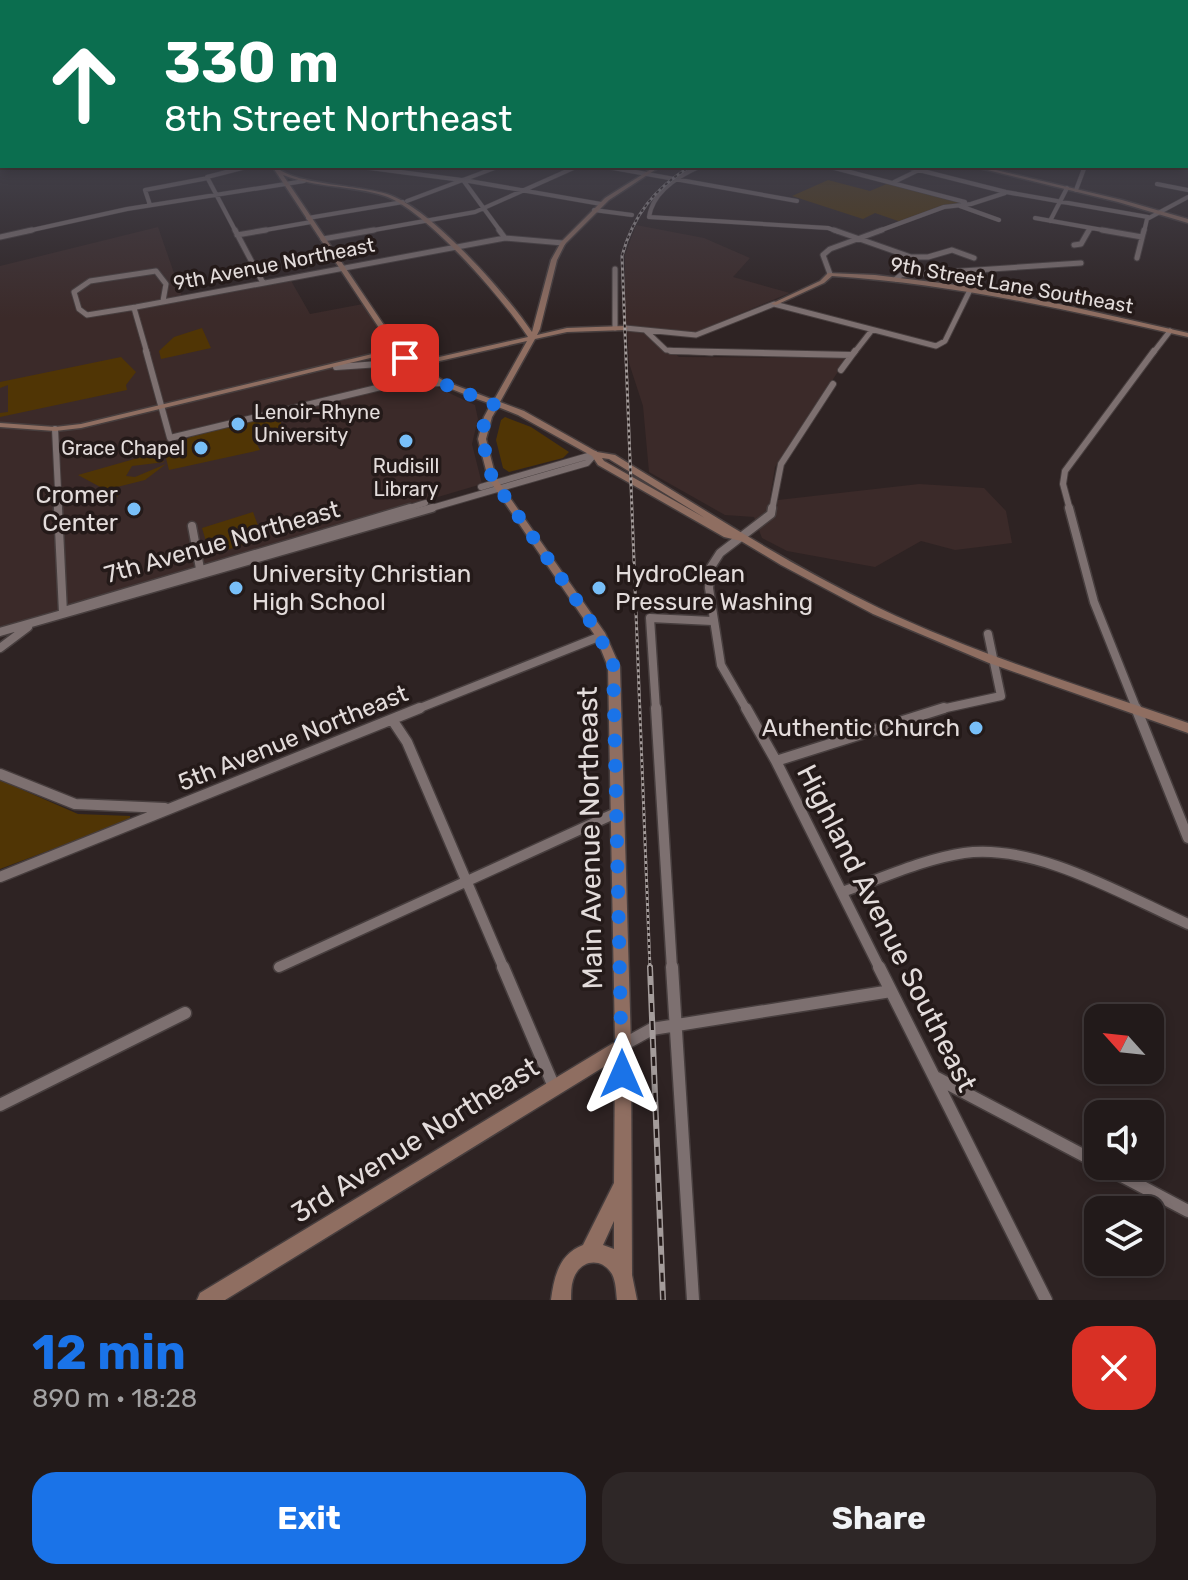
<!DOCTYPE html>
<html lang="en">
<head>
<meta charset="utf-8">
<style>
	:root { --surface:#221a1a; --page:#2e2727; --text:#f1f3f6; --muted:#a2a1a2; --line:#3f3839; --accent:#1a73e8 }
	body { margin:0; font-family:Rubik,sans-serif; background:var(--page); color:var(--text); height:100vh; display:flex; flex-direction:column; font-size:30px; white-space:nowrap }
	* { box-sizing:border-box; margin:0 }
	p { font-size:26px; color:var(--muted) }
	.icon { flex:none; width:44px; height:44px; fill:none; stroke:currentColor; stroke-width:2; stroke-linecap:round; stroke-linejoin:round }
	.map { position:relative; height:1300px; overflow:hidden }
	.panel { display:flex; flex-direction:column; background:var(--surface); flex:1 }
	.panel>* { flex:none }
	.banner { position:absolute; left:0px; top:0px; width:1188px; height:168px; box-shadow:0 4px 12px #0003,0 0 0 2px var(--line); background:#0b6e4f; color:#fff; overflow:hidden }
	.needle { width:52px; rotate:297deg }
	.controls { position:absolute; left:1084px; top:1004px; display:grid; gap:16px }
	.controls a { display:grid; place-items:center; width:80px; height:80px; border-radius:16px; background:var(--surface); box-shadow:0 4px 12px #0003,0 0 0 2px var(--line); font-size:40px }
	.pin { position:absolute; display:grid; place-items:center; width:68px; height:68px; color:#fff; margin:-34px; border-radius:16px; box-shadow:0 4px 12px #0006 }
	.me { position:absolute; width:88px; margin:-44px; rotate:0deg; stroke-linejoin:round; filter:drop-shadow(0 0 6px #0008) }
	.turn { display:flex; align-items:center; gap:28px; height:168px; padding:0 32px; font-size:36px }
	.turn .icon { width:104px; height:104px; stroke-width:2.5 }
	.turn b { display:block; font-size:56px; line-height:68px }
	.round { display:grid; place-items:center; flex:none; width:84px; height:84px; border-radius:24px; background:var(--page) }
	.headline { display:flex; align-items:center; justify-content:space-between; height:136px; padding:0 32px }
	h1 { font-size:48px; font-weight:700; line-height:60px; color:var(--accent) }
	.primary-button { display:flex; gap:16px; margin-top:auto; padding:16px 32px }
	.primary-button a { flex:1; height:92px; border-radius:24px; background:var(--accent); color:#fff; font-size:32px; font-weight:700; line-height:92px; text-align:center }
	.primary-button a+a { background:var(--page); color:var(--text) }
	.map>svg:first-child { display:block }
	.built { fill:#3b2a29 }
	.green { fill:#503505 }
	.lines { fill:none; stroke-linecap:round; stroke-linejoin:round }
	.street-far5-casing { stroke:#473e3e; stroke-width:5 }
	.street-far4-casing { stroke:#473e3e; stroke-width:7 }
	.street-far3-casing { stroke:#473e3e; stroke-width:8 }
	.street-far2-casing { stroke:#473e3e; stroke-width:11 }
	.street-far1-casing { stroke:#473e3e; stroke-width:13 }
	.street-casing { stroke:#473e3e; stroke-width:15 }
	.secondary-casing { stroke:#473e3e; stroke-width:3 }
	.street-far5 { stroke:#7d7070; stroke-width:4 }
	.street-far4 { stroke:#7d7070; stroke-width:5 }
	.street-far3 { stroke:#7d7070; stroke-width:6 }
	.street-far2 { stroke:#7d7070; stroke-width:8 }
	.street-far1 { stroke:#7d7070; stroke-width:10 }
	.street { stroke:#7d7070; stroke-width:12 }
	.secondary { fill:#8f6e61; fill-rule:evenodd }
	.rail-far1-casing { stroke:#a49c9b; stroke-width:3 }
	.rail-casing { stroke:#a49c9b; stroke-width:6 }
	.rail-far1 { stroke:#241a19; stroke-width:2; stroke-dasharray:3; stroke-linecap:butt }
	.rail { stroke:#241a19; stroke-width:3; stroke-dasharray:9; stroke-linecap:butt }
	.route { stroke:#1a73e8; stroke-width:14; stroke-dasharray:0 25.2 }
	.poi-dot { fill:#78bff8; stroke:#241a19; stroke-width:3 }
	.labels { text-anchor:middle; dominant-baseline:central; stroke-width:7; stroke-linejoin:round; paint-order:stroke }
	.far-street-label { font-size:20px; fill:#e3dcdb; stroke:#241a19 }
	.far-poi-label { font-size:20px; fill:#e3dcdb; stroke:#241a19; text-anchor:start }
	.poi-label { font-size:24px; fill:#e3dcdb; stroke:#241a19; text-anchor:end }
	.street-label { font-size:24px; fill:#e3dcdb; stroke:#241a19 }
	.near-street-label { font-size:28px; fill:#e3dcdb; stroke:#241a19 }
</style>
</head>
<body>
<div class="map">
<svg width="1188" height="1300" viewBox="0 0 1188 1300">
	<rect width="100%" height="100%" fill="#2e2323"/>
	<path class="built" d="M 636,225 L 704,238 L 750,258 L 733,277 L 790,293 L 691,334 L 625,325 L 625,255 Z
		M 158,227 L 183,299 L 290,279 L 310,314 L 363,304 L 404,365 L 432,385 L 475,405 L 478,419 L 472,444 L 482,484 L 72,605 L 0,629 L 0,266 Z
		M 627,330 L 653,335 L 679,357 L 847,358 L 775,467 L 770,498 L 778,500 L 919,484 L 984,488 L 1006,511 L 1012,543 L 955,550 L 921,541 L 875,567 L 787,551 L 762,538 L 754,517 L 725,515 L 649,472 L 643,406 L 629,363 Z"/>
	<path class="green" d="M 828,180 L 870,191 L 889,183 L 965,204 L 949,205 L 901,222 L 875,213 L 863,219 L 792,196 Z
		M 202,328 L 211,348 L 161,359 L 159,351 L 174,337 Z
		M 121,357 L 136,372 L 126,385 L 127,390 L 0,417 L 0,413 L 8,412 L 8,385 L 0,388 L 0,382 Z
		M 279,414 L 282,427 L 252,435 L 260,450 L 169,470 L 163,446 L 181,443 L 193,435 Z
		M 505,417 L 531,427 L 569,452 L 563,458 L 509,472 L 503,468 L 496,440 L 501,420 Z
		M 145,456 L 165,462 L 132,466 L 126,476 L 135,477 L 166,464 L 145,480 L 117,487 L 118,497 L 110,492 L 99,503 L 88,500 L 93,492 L 104,489 L 78,475 Z
		M 253,512 L 263,539 L 210,555 L 202,528 Z
		M 0,780 L 78,814 L 130,816 L 130,820 L 0,869 Z"/>
	<g class="lines">
		<defs>
			<path id="street-far5" d="M 355,166 L 469,181 L 601,204
				M 602,166 L 797,201
				M 701,166 C 678,176 653,191 649,217 L 828,228 L 839,232
				M 827,166 L 965,202
				M 903,166 L 1006,192 L 1148,217
				M 463,180 L 501,232
				M 894,182 L 927,166
				M 1157,184 L 1188,190
				M 1076,190 L 1085,166
				M 407,201 L 500,166
				M 150,205 L 145,190 L 208,178
				M 960,206 L 999,220
				M 594,210 L 632,215
				M 308,218 L 403,202
				M 1035,218 L 1114,232
				M 1050,221 L 1067,188
				M 23,232 L 127,209 L 304,181
				M 236,232 L 207,177 L 250,166
				M 254,232 L 311,222
				M 363,232 L 475,212 L 578,166
				M 876,232 L 944,207 L 971,204 L 1005,193
				M 1088,232 L 1090,228
				M 1144,232 L 1147,219 L 1188,197"/>
			<path id="street-far4" d="M 235,230 L 263,283
				M 499,230 L 505,238
				M 834,230 L 911,257 L 928,257 L 952,250 L 974,258
				M 1102,230 L 1142,237
				M 237,235 L 266,230
				M 0,237 L 32,230
				M 323,239 L 374,230
				M 1074,245 L 1081,244 L 1089,230
				M 1137,258 L 1144,230
				M 615,269 L 615,328
				M 830,274 L 823,255 L 830,249 L 882,230
				M 896,279 L 901,275 L 1081,263
				M 163,301 L 166,284 L 156,271 L 90,281 L 74,292 L 79,309 L 87,315 L 136,307 L 505,238 L 563,243
				M 134,308 L 147,353
				M 625,328 L 696,335 L 774,304 L 936,346 L 945,341 L 970,290
				M 646,331 L 666,350 L 712,353
				M 854,353 L 872,330
				M 1153,353 L 1170,331"/>
			<path id="street-far3" d="M 146,351 L 170,438 L 385,386 L 441,383
				M 671,351 L 851,355
				M 336,367 L 409,362
				M 841,370 L 855,351
				M 55,429 L 59,510
				M 481,487 L 595,454
				M 403,510 L 425,503
				M 425,510 L 587,463 L 595,454
				M 772,510 L 781,464 L 833,384
				M 1070,510 L 1063,484 L 1065,471 L 1154,351"/>
			<path id="street-far2" d="M 58,508 L 63,613
				M 1069,508 L 1094,602 L 1137,710
				M 192,526 L 201,574
				M 67,610 L 410,508
				M 0,632 L 432,508
				M 0,648 L 28,627
				M 415,710 L 601,636
				M 656,710 L 650,618 L 712,621
				M 747,710 L 721,665 L 709,588 L 711,567 L 720,553 L 771,514 L 772,508
				M 937,710 L 1001,696 L 988,634"/>
			<path id="street-far1" d="M 656,708 L 672,969
				M 746,708 L 776,761 L 880,969
				M 1136,708 L 1188,838
				M 393,721 L 407,742 L 504,969
				M 776,761 L 944,708
				M 0,774 L 75,804 L 165,808
				M 0,877 L 420,708
				M 842,892 C 881,879 923,859 964,853 C 1036,843 1123,895 1188,924
				M 279,967 L 618,812"/>
			<path id="street" d="M 503,967 L 554,1087
				M 672,967 L 693,1300
				M 879,967 L 1046,1300
				M 623,1045 L 652,1029 L 891,991
				M 935,1077 L 1098,1163
				M 0,1105 L 185,1013
				M 1103,1166 L 1188,1211"/>
			<path id="secondary" d="M 272,166 L 276,166 C 289,184 363,186 387,194 C 430,207 506,294 532,332 L 551,260 L 561,242 L 605,198 L 656,166 L 661,166 L 609,200 L 565,244 L 557,260 L 540,329 L 537,335 L 567,328 L 625,326 L 628,328 L 625,330 L 567,332 L 535,339 L 500,402 L 524,411 L 597,452 L 615,455 C 702,508 787,564 879,608 C 978,655 1084,687 1188,723 L 1188,733 L 989,663 L 873,614 L 781,565 L 741,541 L 724,537 L 598,465 L 592,456 L 518,415 L 498,407 L 492,417 L 486,439 L 496,478 L 605,633 L 620,667 L 631,1046 L 632,1275 L 637,1300 L 617,1300 C 616,1291 616,1282 612,1274 C 601,1256 579,1260 573,1280 C 571,1286 571,1294 571,1300 L 551,1300 C 554,1277 559,1254 583,1245 L 614,1183 L 615,1060 L 225,1300 L 197,1300 L 200,1293 L 615,1042 L 608,667 L 596,637 L 488,478 L 478,439 L 484,417 L 491,404 C 455,391 423,380 395,352 L 81,428 L 55,431 L 0,427 L 0,423 L 55,427 L 81,424 L 393,349 ZM 283,175 C 316,188 351,185 385,196 C 427,211 503,299 528,337 L 435,358 L 411,360 L 400,349 ZM 527,341 L 494,400 L 444,381 L 416,364 L 435,362 ZM 602,458 L 609,459 L 705,518 L 604,461 ZM 614,1221 L 614,1249 L 603,1245 Z
				M 971,166 L 979,166 L 1122,200 L 1188,219 L 1188,223 L 1118,202 Z
				M 828,273 L 875,275 L 965,286 L 1055,303 L 1188,333 L 1188,337 C 1070,310 953,284 832,276 L 824,283 L 776,305 L 771,304 L 820,281 Z"/>
		</defs>
		<use href="#street-far5" class="street-far5-casing"/>
		<use href="#street-far4" class="street-far4-casing"/>
		<use href="#street-far3" class="street-far3-casing"/>
		<use href="#street-far2" class="street-far2-casing"/>
		<use href="#street-far1" class="street-far1-casing"/>
		<use href="#street" class="street-casing"/>
		<use href="#secondary" class="secondary-casing"/>
		<use href="#street-far5" class="street-far5"/>
		<use href="#street-far4" class="street-far4"/>
		<use href="#street-far3" class="street-far3"/>
		<use href="#street-far2" class="street-far2"/>
		<use href="#street-far1" class="street-far1"/>
		<use href="#street" class="street"/>
		<use href="#secondary" class="secondary"/>
		<defs>
			<path id="rail-far1" d="M 650,969 L 622,256 C 633,215 655,188 691,166"/>
			<path id="rail" d="M 650,967 L 663,1300"/>
		</defs>
		<use href="#rail-far1" class="rail-far1-casing"/>
		<use href="#rail" class="rail-casing"/>
		<use href="#rail-far1" class="rail-far1"/>
		<use href="#rail" class="rail"/>
	</g>
	<linearGradient id="sky" x2="0" y2="1"><stop stop-color="#191313"/><stop offset="0.43" stop-color="#464550"/><stop offset="1" stop-color="#464550" stop-opacity="0"/></linearGradient>
	<rect width="1188" height="318" fill="url(#sky)"/>
	<g class="lines">
		<path class="route" d="M 405,358 L 432,379 L 495,405 L 483,427 L 482,439 L 492,478 L 586,614 L 613,661 L 622,1074"/>
	</g>
	<g class="poi-dot">
		<circle cx="238" cy="424" r="8"/>
		<circle cx="406" cy="441" r="8"/>
		<circle cx="201" cy="448" r="8"/>
		<circle cx="134" cy="509" r="8"/>
		<circle cx="236" cy="588" r="8"/>
		<circle cx="599" cy="588" r="8"/>
		<circle cx="976" cy="728" r="8"/>
	</g>
	<g class="labels">
		<g class="far-street-label">
			<text transform="translate(274 264) rotate(-11)">9th Avenue Northeast</text>
			<text transform="translate(1012 285) rotate(10)">9th Street Lane Southeast</text>
		</g>
		<g class="far-poi-label">
			<text x="254" y="412">Lenoir-Rhyne<tspan x="254" dy="23">University</tspan></text>
			<text x="185" y="448" text-anchor="end">Grace Chapel</text>
			<text x="406" y="466" text-anchor="middle">Rudisill<tspan x="406" dy="23">Library</tspan></text>
		</g>
		<g class="poi-label">
			<text x="118" y="495">Cromer<tspan x="118" dy="28">Center</tspan></text>
			<text x="252" y="574" text-anchor="start">University Christian<tspan x="252" dy="28">High School</tspan></text>
			<text x="615" y="574" text-anchor="start">HydroClean<tspan x="615" dy="28">Pressure Washing</tspan></text>
			<text x="960" y="728">Authentic Church</text>
		</g>
		<g class="street-label">
			<text transform="translate(222 542) rotate(-16)">7th Avenue Northeast</text>
			<text transform="translate(293 738) rotate(-22)">5th Avenue Northeast</text>
		</g>
		<g class="near-street-label">
			<text transform="translate(590 838) rotate(-91)">Main Avenue Northeast</text>
			<text transform="translate(887 928) rotate(63)">Highland Avenue Southeast</text>
			<text transform="translate(415 1140) rotate(-32)">3rd Avenue Northeast</text>
		</g>
	</g>
</svg>
<div class="controls">
<a><svg class="needle" viewBox="-14 -14 28 28"><path d="M0-13l5 13h-10z" fill="#e53935"/><path d="M0 13l5-13h-10z" fill="#a2a1a2"/></svg></a>
<a><svg class="icon" aria-label="sound" viewBox="0 0 24 24"><path d="M4 9h4l5-4v14l-5-4H4zM17 9q2 3 0 6"/></svg></a>
<a><svg class="icon" aria-label="layers" viewBox="0 0 24 24"><path d="M12 4l9 5-9 5-9-5zM3 14l9 5 9-5"/></svg></a>
</div>
<div class="pin" style="left:405px;top:358px;background:#d93025"><svg class="icon" aria-label="arrive" viewBox="0 0 24 24"><path d="M6 21V4h12l-3 4 3 4H6"/></svg></div>
<svg class="me" style="left:622px;top:1074px" viewBox="-20 -20 40 40"><path d="M0-17L14 15 0 8-14 15z" fill="#1a73e8" stroke="#fff" stroke-width="4"/></svg>
<div class="banner">
<div class="turn"><svg class="icon" aria-label="ahead" viewBox="0 0 24 24"><path d="M12 20V5M6 11l6-6 6 6"/></svg><div><b>330 m</b>8th Street Northeast</div></div>
</div>
</div>
<section class="panel">
<div class="headline"><div><h1>12 min</h1><p>890 m · 18:28</p></div><a class="round" style="background:#d93025;color:#fff"><svg class="icon" aria-label="close" viewBox="0 0 24 24"><path d="M6 6l12 12M18 6L6 18"/></svg></a></div>
<div class="primary-button"><a>Exit</a><a>Share</a></div>
</section>
</body>
</html>
